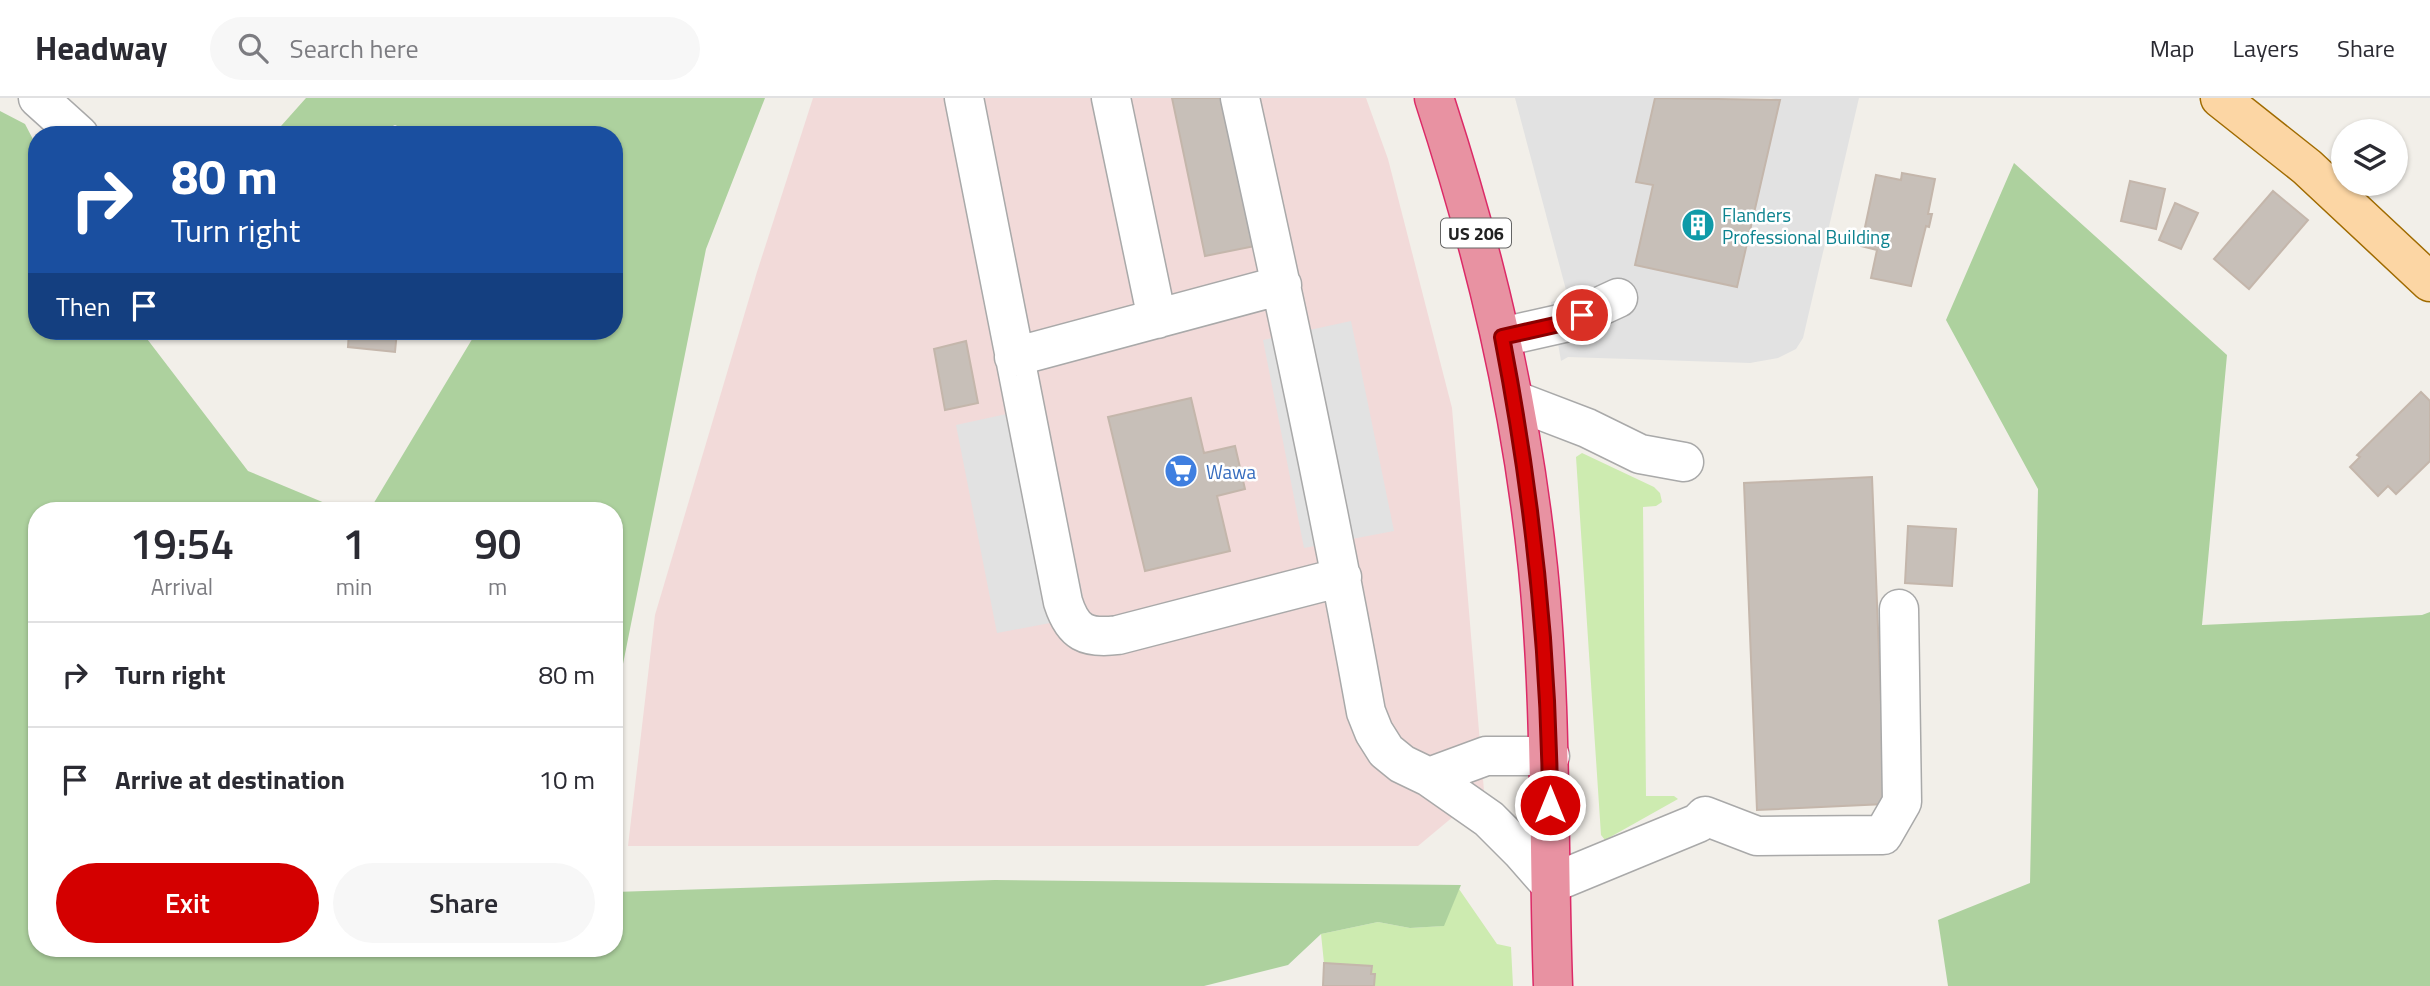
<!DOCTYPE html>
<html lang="en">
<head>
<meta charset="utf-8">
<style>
	:root { --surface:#fff; --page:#f7f7f7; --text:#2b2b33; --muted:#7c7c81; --line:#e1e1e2; --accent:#d40000 }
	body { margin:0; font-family:"Titillium Web",sans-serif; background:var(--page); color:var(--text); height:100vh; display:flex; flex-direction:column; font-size:26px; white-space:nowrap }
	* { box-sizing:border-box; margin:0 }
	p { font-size:23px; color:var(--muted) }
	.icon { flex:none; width:38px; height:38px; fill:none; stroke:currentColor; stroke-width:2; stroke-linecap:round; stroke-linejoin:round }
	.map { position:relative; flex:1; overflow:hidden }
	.sheet { position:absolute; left:28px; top:404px; width:595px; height:455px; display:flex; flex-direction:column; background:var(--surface); border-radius:28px; box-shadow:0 2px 5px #0004 }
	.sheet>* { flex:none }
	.hud { position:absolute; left:28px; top:28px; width:595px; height:214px; border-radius:28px; box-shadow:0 2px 5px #0004; background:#1a4fa0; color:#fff; overflow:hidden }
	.fabs { position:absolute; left:2331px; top:21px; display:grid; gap:14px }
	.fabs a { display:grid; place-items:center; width:77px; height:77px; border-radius:50%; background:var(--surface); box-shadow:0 2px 5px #0004; font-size:35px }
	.pin { position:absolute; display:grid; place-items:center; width:60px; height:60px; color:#fff; margin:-30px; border:4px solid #fff; border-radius:50%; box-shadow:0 2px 7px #0007 }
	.me { position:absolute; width:77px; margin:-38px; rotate:0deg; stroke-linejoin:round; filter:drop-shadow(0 0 5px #0008) }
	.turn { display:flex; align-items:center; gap:24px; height:147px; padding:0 28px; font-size:32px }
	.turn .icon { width:91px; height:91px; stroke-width:2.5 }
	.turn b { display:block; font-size:49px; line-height:60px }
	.then { display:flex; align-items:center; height:66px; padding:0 28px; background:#0003; gap:14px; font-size:26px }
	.eta { display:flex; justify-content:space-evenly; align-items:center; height:119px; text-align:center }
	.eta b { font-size:42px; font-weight:600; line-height:49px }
	.primary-button { display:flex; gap:14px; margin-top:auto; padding:14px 28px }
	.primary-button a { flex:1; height:80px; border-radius:42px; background:var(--accent); color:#fff; font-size:28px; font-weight:600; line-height:80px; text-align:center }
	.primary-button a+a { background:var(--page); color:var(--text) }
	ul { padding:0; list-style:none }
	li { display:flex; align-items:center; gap:21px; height:105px; padding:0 28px; border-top:2px solid var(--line) }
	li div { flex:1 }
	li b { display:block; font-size:26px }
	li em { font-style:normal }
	header { display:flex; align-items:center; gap:42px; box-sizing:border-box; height:98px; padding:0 35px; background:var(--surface); border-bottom:2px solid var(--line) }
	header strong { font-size:33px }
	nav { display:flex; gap:38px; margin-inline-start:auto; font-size:24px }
	.search { width:490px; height:63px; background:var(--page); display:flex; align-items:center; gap:18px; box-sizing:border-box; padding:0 24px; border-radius:38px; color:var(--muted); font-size:26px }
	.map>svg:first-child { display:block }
	.commercial { fill:#f2dad9 }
	.grass { fill:#cdebb0 }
	.forest { fill:#add19e }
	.parking { fill:#e2e2e2 }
	.building { fill:#c7bfb8; stroke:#c4b6ab; stroke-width:2 }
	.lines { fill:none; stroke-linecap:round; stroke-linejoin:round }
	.minor-casing { stroke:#a9a9a9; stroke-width:41 }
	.major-casing { stroke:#a06b00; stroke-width:41 }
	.highway-casing { stroke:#dc2a67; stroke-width:41 }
	.minor { stroke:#fff; stroke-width:38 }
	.major { stroke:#fcd6a4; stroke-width:38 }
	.highway { stroke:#e892a2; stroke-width:38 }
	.route-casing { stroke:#8a0000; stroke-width:18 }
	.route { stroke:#d40000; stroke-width:12 }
	.labels { text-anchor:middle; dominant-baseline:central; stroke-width:5; stroke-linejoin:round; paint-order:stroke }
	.shield { fill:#fff; stroke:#646464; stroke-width:2 }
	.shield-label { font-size:18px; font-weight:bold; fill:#222 }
	.culture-label { font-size:19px; fill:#0d838f; stroke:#fff; text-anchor:start }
	.shop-label { font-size:19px; fill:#366cbe; stroke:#fff; text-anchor:start }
</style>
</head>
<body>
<header>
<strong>Headway</strong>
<div class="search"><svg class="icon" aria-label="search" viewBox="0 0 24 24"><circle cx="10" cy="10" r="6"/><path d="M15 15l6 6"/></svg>Search here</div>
<nav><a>Map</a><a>Layers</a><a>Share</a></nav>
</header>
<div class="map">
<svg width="2430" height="888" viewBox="0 0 2430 888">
	<rect width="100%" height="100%" fill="#f2efe9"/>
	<path class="commercial" d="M 813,0 L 1366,0 L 1388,61 L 1452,310 L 1484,693 L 1418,748 L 628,748 L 655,517 L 757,174 Z"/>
	<path class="grass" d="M 1582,355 L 1654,389 L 1660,395 L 1662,404 L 1656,408 L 1643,409 L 1646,698 L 1674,698 L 1678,701 L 1605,742 L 1601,737 L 1576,359 Z
		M 1459,791 L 1497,846 L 1511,849 L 1513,888 L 1374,888 L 1375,876 L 1371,876 L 1372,868 L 1324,865 L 1321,836 L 1378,824 L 1410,830 L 1443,828 Z"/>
	<path class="forest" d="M 306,0 L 765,0 L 706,151 L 614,611 L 614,413 L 369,413 L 477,233 L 614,233 L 614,37 L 417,37 L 395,27 L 373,37 L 273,37 Z
		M 0,13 L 25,26 L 37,49 L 37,233 L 141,233 L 248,373 L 344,413 L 37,413 L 37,850 L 614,850 L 614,794 L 995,782 L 1461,787 L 1444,828 L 1410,830 L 1378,824 L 1321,836 L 1288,867 L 1204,888 L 0,888 Z
		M 2014,65 L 2227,257 L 2202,527 L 2422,517 L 2430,514 L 2430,888 L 1948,888 L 1938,822 L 2030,785 L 2038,391 L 1946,222 Z"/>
	<path class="parking" d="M 1515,0 L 1655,0 L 1636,83 L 1653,87 L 1636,166 L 1737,189 L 1780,2 L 1771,0 L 1859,0 L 1803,240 L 1796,251 L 1778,260 L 1750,265 L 1568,259 L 1561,263 L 1551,204 L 1558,202 L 1566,192 Z
		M 1351,223 L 1394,433 L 1304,450 L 1263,242 Z
		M 1043,308 L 1087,518 L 997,535 L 956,327 Z"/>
	<path class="building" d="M 1172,0 L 1224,0 L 1255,148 L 1205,158 Z
		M 1655,0 L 1780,2 L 1737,189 L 1635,167 L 1653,87 L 1636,84 Z
		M 1902,75 L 1935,81 L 1928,116 L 1932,116 L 1929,129 L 1926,128 L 1911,188 L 1871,180 L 1877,152 L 1861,148 L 1876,77 L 1901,82 Z
		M 2130,83 L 2165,91 L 2156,131 L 2121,123 Z
		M 2273,93 L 2308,122 L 2249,191 L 2214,161 Z
		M 2175,105 L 2198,115 L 2181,151 L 2159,142 Z
		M 349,233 L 397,233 L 395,254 L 348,249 Z
		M 966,243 L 978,305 L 945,312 L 934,251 Z
		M 2421,294 L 2430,303 L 2430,363 L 2396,396 L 2388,388 L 2378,398 L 2350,369 L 2360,359 L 2357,357 Z
		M 1191,300 L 1204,355 L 1235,348 L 1245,391 L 1217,398 L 1230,453 L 1145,473 L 1108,319 Z
		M 1872,379 L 1885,706 L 1757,712 L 1744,385 Z
		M 1908,428 L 1956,431 L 1952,488 L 1905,485 Z
		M 1324,865 L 1372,868 L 1371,876 L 1375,876 L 1374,888 L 1323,888 Z"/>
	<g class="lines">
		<defs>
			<path id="minor" d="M 38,0 L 79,37
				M 964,0 L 1063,504 C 1073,535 1086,541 1118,537 L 1342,479
				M 1111,0 L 1157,221
				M 1240,0 C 1285,204 1329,408 1366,614 L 1374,634 L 1386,653 L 1402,666 L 1429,679 L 1489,721 L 1521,753 L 1550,786 L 1698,725 L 1705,718 L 1757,738 L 1883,737 L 1902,704 L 1899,511
				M 1502,239 L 1564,225 L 1618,200
				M 1014,259 L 1282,187
				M 1514,302 L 1587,330 L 1640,356 L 1684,364
				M 1429,679 L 1486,658 L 1550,658"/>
			<path id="major" d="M 2220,0 L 2307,69 L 2430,184"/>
			<path id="highway" d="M 1434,0 C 1485,156 1521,306 1538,470 C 1552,609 1548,749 1553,888"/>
		</defs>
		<use href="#minor" class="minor-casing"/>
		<use href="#major" class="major-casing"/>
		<use href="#highway" class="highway-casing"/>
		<use href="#minor" class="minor"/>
		<use href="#major" class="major"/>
		<use href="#highway" class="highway"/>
	</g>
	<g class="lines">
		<defs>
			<path id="route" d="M 1550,707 C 1549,550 1532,394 1502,239 L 1564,225 L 1582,217"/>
		</defs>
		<use href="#route" class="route-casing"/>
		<use href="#route" class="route"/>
	</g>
	<defs>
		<symbol id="building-disc" viewBox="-11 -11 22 22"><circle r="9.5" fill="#0f9aa8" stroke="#fff"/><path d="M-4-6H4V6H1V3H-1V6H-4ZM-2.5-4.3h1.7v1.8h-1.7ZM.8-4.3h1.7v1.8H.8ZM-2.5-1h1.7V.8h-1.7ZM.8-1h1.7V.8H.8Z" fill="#fff"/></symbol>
		<symbol id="supermarket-disc" viewBox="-11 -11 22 22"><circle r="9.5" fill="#3f7fe0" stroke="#fff"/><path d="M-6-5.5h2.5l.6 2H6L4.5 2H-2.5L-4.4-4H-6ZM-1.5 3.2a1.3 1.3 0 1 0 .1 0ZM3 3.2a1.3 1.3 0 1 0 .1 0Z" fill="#fff"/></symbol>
	</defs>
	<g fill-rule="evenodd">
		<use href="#building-disc" x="1679" y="108" width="38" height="38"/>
		<use href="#supermarket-disc" x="1162" y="354" width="38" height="38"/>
	</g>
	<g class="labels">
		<rect class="shield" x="1441" y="120.5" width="70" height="29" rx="5"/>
		<g class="shield-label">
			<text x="1476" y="135">US 206</text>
		</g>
		<g class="culture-label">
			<text x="1722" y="116">Flanders<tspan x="1722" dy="22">Professional Building</tspan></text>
		</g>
		<g class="shop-label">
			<text x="1206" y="373">Wawa</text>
		</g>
	</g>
</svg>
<div class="fabs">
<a><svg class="icon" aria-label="layers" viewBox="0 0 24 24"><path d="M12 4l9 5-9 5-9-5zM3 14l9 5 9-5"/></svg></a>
</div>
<div class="pin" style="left:1582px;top:217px;background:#d93025"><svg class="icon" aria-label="arrive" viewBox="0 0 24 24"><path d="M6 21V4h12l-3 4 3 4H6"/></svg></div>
<svg class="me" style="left:1550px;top:707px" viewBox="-20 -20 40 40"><circle r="17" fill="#d40000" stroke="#fff" stroke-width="3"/><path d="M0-11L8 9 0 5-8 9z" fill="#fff"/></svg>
<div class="hud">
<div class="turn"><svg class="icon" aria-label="right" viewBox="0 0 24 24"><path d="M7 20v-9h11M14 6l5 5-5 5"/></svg><div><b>80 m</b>Turn right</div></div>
<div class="then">Then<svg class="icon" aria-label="arrive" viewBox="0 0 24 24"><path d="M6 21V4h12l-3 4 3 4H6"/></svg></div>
</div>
<section class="sheet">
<div class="eta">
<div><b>19:54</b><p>Arrival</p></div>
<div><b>1</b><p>min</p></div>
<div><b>90</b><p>m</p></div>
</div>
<ul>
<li><svg class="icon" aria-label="right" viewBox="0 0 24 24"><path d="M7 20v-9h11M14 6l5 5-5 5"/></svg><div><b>Turn right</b></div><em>80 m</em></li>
<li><svg class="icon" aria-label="arrive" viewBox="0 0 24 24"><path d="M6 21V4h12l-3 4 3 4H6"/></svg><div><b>Arrive at destination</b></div><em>10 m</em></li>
</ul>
<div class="primary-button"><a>Exit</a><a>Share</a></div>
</section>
</div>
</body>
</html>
